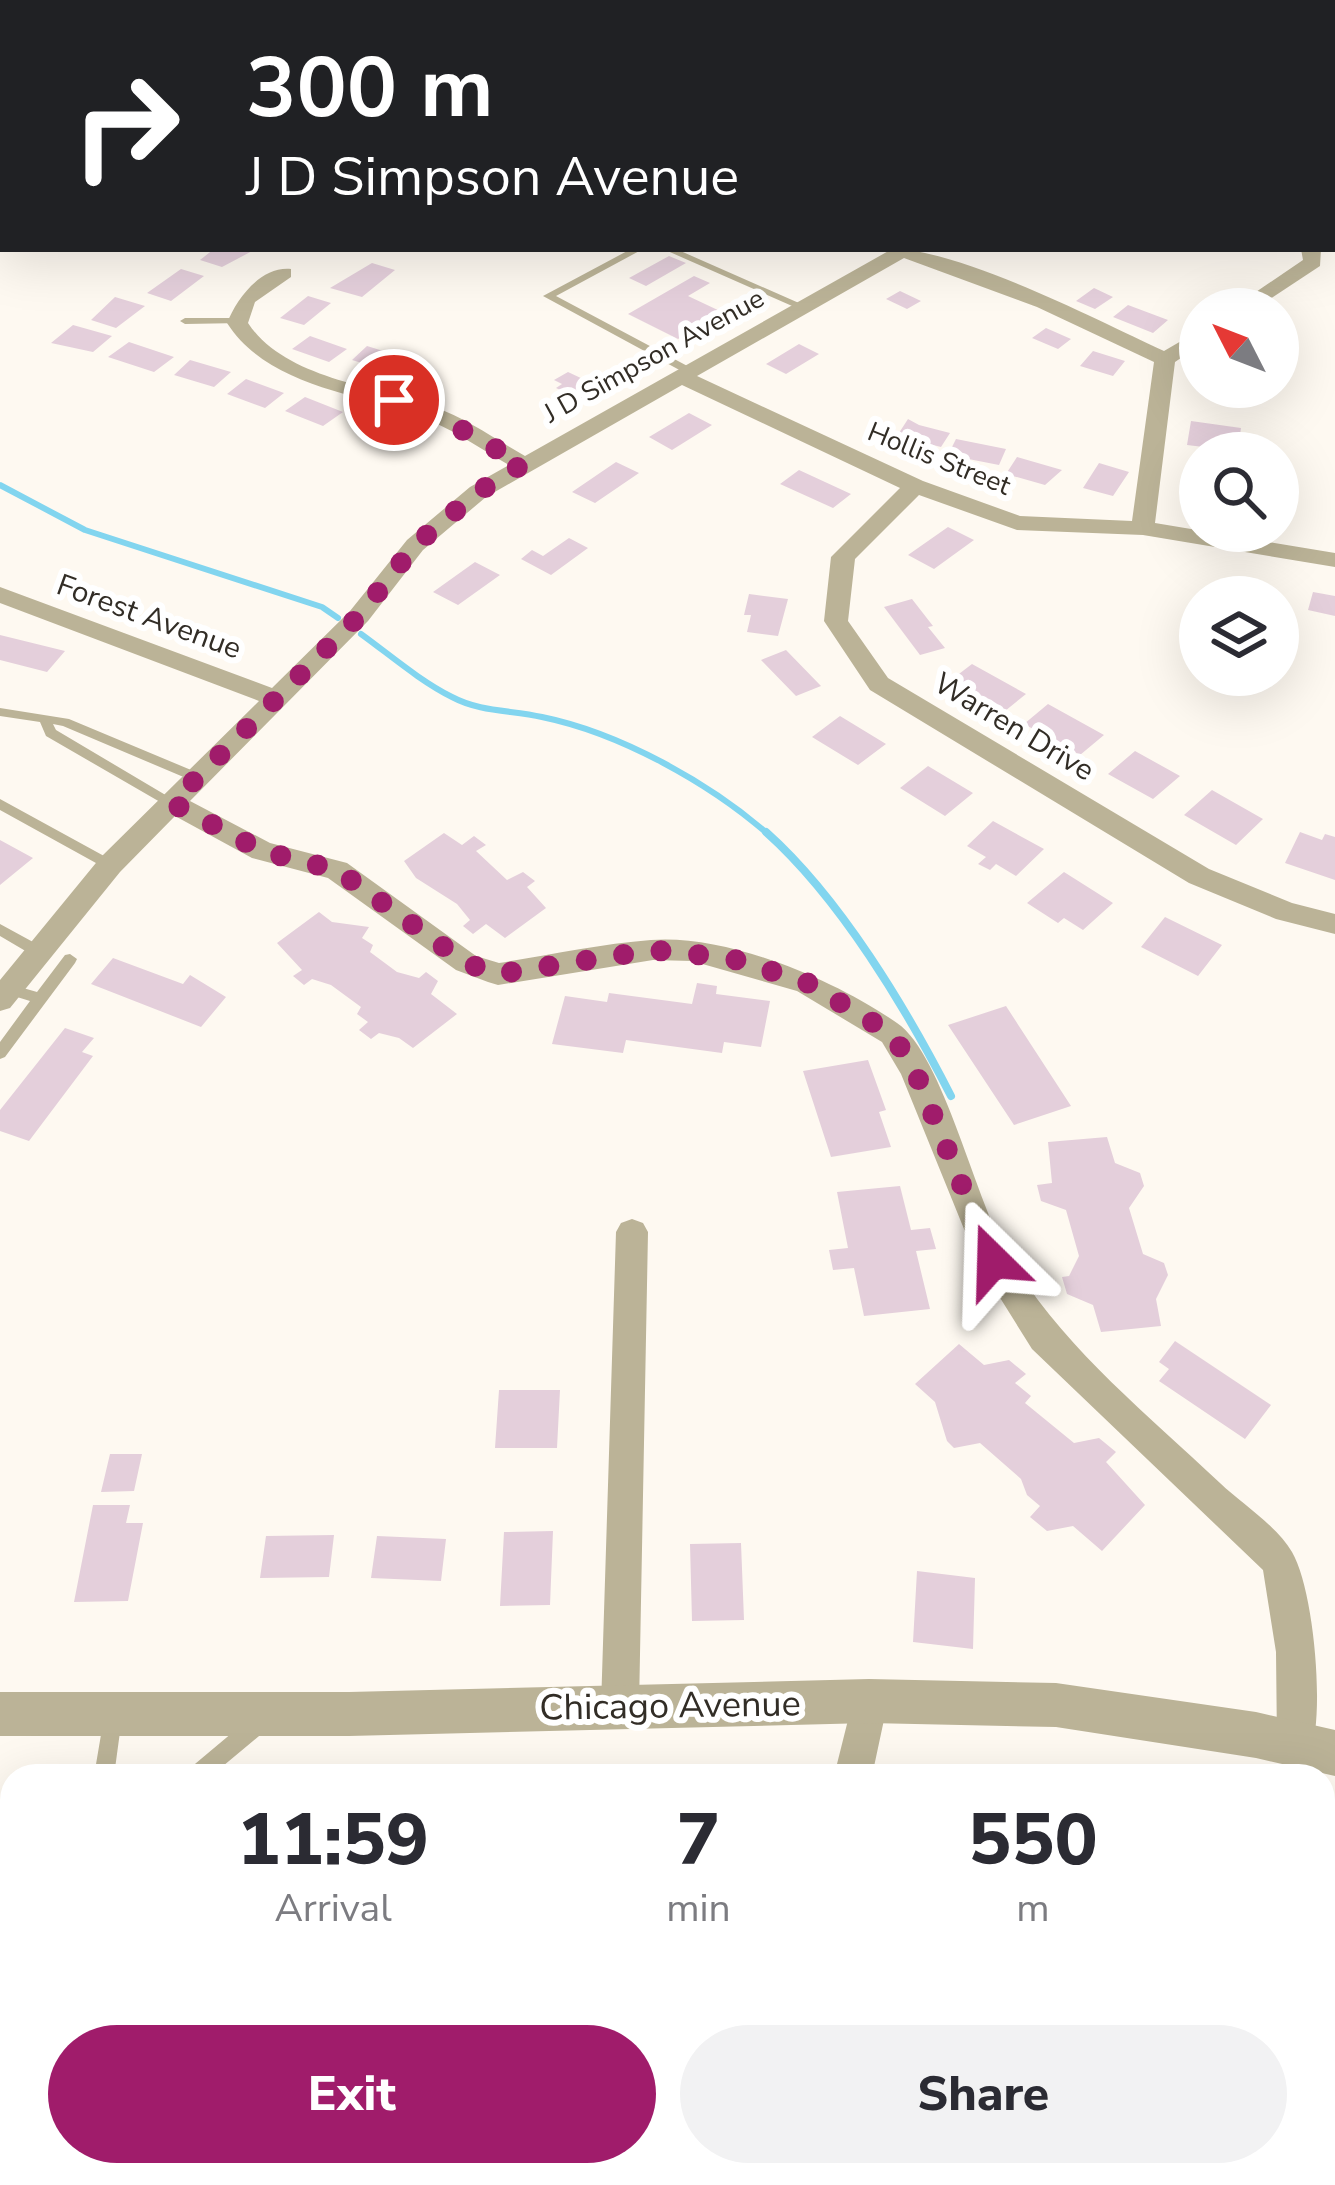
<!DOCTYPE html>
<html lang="en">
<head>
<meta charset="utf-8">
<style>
	:root { --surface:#fff; --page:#f2f2f3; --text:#2b2b33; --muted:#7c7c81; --accent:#a01c6b }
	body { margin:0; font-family:"Nunito Sans",sans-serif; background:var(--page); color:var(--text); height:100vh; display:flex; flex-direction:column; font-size:45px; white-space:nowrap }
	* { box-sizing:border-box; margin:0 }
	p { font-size:39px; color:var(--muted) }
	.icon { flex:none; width:66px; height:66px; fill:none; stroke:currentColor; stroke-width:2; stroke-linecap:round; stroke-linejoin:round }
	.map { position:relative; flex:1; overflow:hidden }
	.drawer { position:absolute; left:0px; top:1764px; width:1335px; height:423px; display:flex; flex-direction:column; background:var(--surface); border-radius:36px 36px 0 0; box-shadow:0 12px 48px #0002 }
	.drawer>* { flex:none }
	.banner { position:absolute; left:0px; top:0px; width:1335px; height:252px; box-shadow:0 12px 48px #0002; background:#202124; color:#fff; overflow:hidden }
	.needle { width:78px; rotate:312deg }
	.controls { position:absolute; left:1179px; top:288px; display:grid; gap:24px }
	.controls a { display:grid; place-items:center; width:120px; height:120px; border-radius:50%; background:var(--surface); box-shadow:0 12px 48px #0002; font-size:60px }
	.pin { position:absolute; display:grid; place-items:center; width:102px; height:102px; color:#fff; margin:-51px; border:6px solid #fff; border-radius:50%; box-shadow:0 3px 12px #0007 }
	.me { position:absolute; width:132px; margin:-66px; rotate:338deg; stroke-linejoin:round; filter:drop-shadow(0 0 9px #0008) }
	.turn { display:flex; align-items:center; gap:42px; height:252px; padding:0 48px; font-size:54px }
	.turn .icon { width:156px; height:156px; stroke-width:2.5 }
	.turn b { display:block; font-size:84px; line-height:102px }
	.eta { display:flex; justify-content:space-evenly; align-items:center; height:204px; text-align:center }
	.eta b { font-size:72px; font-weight:800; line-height:84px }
	.action { display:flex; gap:24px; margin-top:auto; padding:24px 48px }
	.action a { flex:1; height:138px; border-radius:72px; background:var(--accent); color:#fff; font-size:48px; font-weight:800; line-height:138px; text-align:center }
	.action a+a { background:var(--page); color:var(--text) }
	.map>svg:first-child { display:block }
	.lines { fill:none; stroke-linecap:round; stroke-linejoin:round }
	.stream-far1 { stroke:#82d5ef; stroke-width:6 }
	.stream { stroke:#82d5ef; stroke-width:8 }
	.building { fill:#e4cfdb }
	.service { fill:#bbb397; fill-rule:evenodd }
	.minor { fill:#bbb397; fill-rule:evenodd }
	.tertiary { fill:#bbb397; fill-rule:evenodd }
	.primary { fill:#867842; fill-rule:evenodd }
	.route { stroke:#a01c6b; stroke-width:21; stroke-dasharray:0 37.8 }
	.labels { text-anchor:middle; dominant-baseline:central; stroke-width:12; stroke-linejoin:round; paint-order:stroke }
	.far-street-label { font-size:27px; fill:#322d26; stroke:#fff }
	.street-label { font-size:30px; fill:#322d26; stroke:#fff }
	.near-street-label { font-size:36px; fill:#322d26; stroke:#fff }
</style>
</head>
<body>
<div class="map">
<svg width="1335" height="2185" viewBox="0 0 1335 2185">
	<rect width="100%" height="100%" fill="#fef9f1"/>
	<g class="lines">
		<path class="stream-far1" d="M 0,485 L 85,530 L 322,607 L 338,618
			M 361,634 C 390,655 420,681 452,697 C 480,712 511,710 542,717 C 620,733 710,783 769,835"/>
		<path class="stream" d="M 766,832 C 840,898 906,1008 951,1096"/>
	</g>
	<path class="building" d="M 214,249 L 256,249 L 222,267 L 200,260 Z
		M 669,256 L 686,263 L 646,286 L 629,278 Z
		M 372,263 L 395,270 L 362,297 L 330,288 Z
		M 181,269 L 204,276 L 171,301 L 147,293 Z
		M 694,276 L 710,283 L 688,296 L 722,312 L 678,339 L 628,314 Z
		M 1094,288 L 1113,297 L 1095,309 L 1076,301 Z
		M 900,291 L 921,301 L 907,309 L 886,299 Z
		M 308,296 L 331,303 L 304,325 L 280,318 Z
		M 115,297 L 145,306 L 116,328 L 91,320 Z
		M 1128,305 L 1168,320 L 1153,333 L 1113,317 Z
		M 73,325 L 112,336 L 93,352 L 51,343 Z
		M 1046,328 L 1071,339 L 1058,349 L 1032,338 Z
		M 310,336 L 347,349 L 329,362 L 292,349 Z
		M 129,342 L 174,357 L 154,372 L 108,357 Z
		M 799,344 L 819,354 L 786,374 L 766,364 Z
		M 367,346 L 409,359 L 394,373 L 352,360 Z
		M 1093,351 L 1125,361 L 1113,376 L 1080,366 Z
		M 190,360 L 231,372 L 214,387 L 174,375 Z
		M 568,372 L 600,387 L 580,399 L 556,388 L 562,384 L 554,380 Z
		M 246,379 L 284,393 L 265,408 L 227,394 Z
		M 305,397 L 343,412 L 323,426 L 285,411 Z
		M 689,413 L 712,425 L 672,450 L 649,437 Z
		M 908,419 L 919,425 L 950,433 L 941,447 L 897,436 Z
		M 1191,421 L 1241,428 L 1239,442 L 1213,439 L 1212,448 L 1187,445 Z
		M 956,439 L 1006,449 L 999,465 L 948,455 Z
		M 1017,457 L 1062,470 L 1045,485 L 1006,474 Z
		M 616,462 L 639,473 L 595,503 L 572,492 Z
		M 1099,463 L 1129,472 L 1113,496 L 1083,488 Z
		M 799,470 L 851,494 L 833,508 L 780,484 Z
		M 948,527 L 974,540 L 934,569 L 908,555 Z
		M 569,538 L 588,548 L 551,575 L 521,559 L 532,550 L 543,556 Z
		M 475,562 L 500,575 L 458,605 L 433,592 Z
		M 1313,592 L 1335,596 L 1335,616 L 1308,610 Z
		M 749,594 L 788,599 L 778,636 L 747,632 L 751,615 L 744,615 Z
		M 912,599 L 933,626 L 928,627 L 945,648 L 920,655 L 884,607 Z
		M 0,635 L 65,651 L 47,672 L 0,660 Z
		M 786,650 L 821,686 L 796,696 L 761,660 Z
		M 972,664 L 1026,694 L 1005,711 L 951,680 Z
		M 1048,704 L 1104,735 L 1080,755 L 1024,724 Z
		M 840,716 L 886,744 L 858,765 L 812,737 Z
		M 1135,751 L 1180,776 L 1153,799 L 1108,774 Z
		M 928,766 L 973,793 L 945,816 L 900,788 Z
		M 1212,790 L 1263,819 L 1236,845 L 1184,815 Z
		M 993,821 L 1044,849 L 1016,876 L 996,864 L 990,870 L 978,864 L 986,857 L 967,846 Z
		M 1300,832 L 1322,840 L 1325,834 L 1335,837 L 1335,880 L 1285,863 Z
		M 444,833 L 462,845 L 474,836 L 486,845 L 476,851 L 507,880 L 523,872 L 535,881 L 527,887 L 546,908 L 505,938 L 486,924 L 473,934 L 463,926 L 470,920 L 457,904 L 416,878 L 404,861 Z
		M 0,840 L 33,858 L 0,885 Z
		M 1064,872 L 1113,903 L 1083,930 L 1064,918 L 1058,923 L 1027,903 Z
		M 319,912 L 332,922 L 369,927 L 362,938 L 373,945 L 370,952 L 397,972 L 419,978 L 426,972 L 438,981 L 431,994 L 457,1014 L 413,1048 L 399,1038 L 379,1033 L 371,1039 L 359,1030 L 368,1022 L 357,1014 L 361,1007 L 331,985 L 312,979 L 304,985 L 293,976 L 302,970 L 277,943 Z
		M 1165,917 L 1222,945 L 1198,976 L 1141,947 Z
		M 113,958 L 183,984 L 190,975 L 226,997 L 201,1027 L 91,984 Z
		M 697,983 L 717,986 L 716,994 L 770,1001 L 761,1047 L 724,1042 L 722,1053 L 626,1040 L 623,1053 L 552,1044 L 565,996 L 607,1002 L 609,993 L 692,1004 Z
		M 1006,1006 L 1071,1106 L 1014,1125 L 948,1025 Z
		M 65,1028 L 94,1038 L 82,1052 L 93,1056 L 29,1141 L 0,1131 L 0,1110 Z
		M 868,1060 L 886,1110 L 879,1112 L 891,1147 L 831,1157 L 803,1071 Z
		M 1107,1137 L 1115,1163 L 1140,1173 L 1144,1186 L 1129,1208 L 1143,1254 L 1164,1263 L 1168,1275 L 1156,1299 L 1161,1326 L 1101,1332 L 1093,1305 L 1067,1294 L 1062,1277 L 1069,1276 L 1079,1256 L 1066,1210 L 1041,1201 L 1037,1185 L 1052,1183 L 1048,1142 Z
		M 900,1186 L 911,1230 L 930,1228 L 936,1249 L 916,1251 L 930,1309 L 864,1316 L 854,1268 L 833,1270 L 829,1250 L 848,1248 L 837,1192 Z
		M 1175,1341 L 1271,1405 L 1245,1439 L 1159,1381 L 1169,1369 L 1159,1362 Z
		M 959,1344 L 984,1365 L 1009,1360 L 1026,1374 L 1015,1383 L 1031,1396 L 1025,1403 L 1074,1443 L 1099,1438 L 1116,1452 L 1106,1462 L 1145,1505 L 1102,1551 L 1073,1526 L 1047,1531 L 1030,1517 L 1040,1506 L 1027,1495 L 1021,1479 L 980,1443 L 954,1448 L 947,1441 L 935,1402 L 915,1384 Z
		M 499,1390 L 560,1390 L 557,1448 L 495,1448 Z
		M 110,1454 L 142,1454 L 134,1491 L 101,1492 Z
		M 93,1505 L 130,1505 L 126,1523 L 143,1523 L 128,1601 L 74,1602 Z
		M 553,1531 L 550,1605 L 500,1606 L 504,1532 Z
		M 334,1535 L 329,1577 L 260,1578 L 266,1536 Z
		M 377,1536 L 446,1539 L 441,1581 L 371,1578 Z
		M 741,1543 L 744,1620 L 692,1621 L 690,1544 Z
		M 917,1571 L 975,1578 L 973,1649 L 913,1642 Z
		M 5,1818 L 12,1819 L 12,1924 L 0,1922 L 0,1832 Z
		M 1323,1822 L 1335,1826 L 1335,1902 L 1323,1898 Z"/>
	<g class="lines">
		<path class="service" d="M 1332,83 L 1335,83 L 1335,89 L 1332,89 Z
			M 631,249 L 643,249 L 556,296 L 693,369 L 693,373 L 685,373 L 543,296 Z
			M 663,249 L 676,249 L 808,307 L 799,309 Z
			M 238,318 L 243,321 L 242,323 L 185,324 L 180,321 L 185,318 Z
			M 0,708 L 69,719 L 203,775 L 205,778 L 198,782 L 193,781 L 63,726 L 53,724 L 56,730 L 179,803 L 172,808 L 167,806 L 46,736 L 40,722 L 0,716 Z
			M 0,799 L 115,862 L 117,865 L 115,868 L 105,868 L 0,810 Z
			M 0,924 L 44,948 L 46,952 L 44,956 L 34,956 L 0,936 Z
			M 70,954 L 77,959 L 75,963 L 5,1057 L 0,1059 L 0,1042 L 30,1001 L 4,993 L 2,989 L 4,985 L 9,984 L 37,992 L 65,955 Z
			M 113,1708 L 120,1710 L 122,1717 L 114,1776 L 94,1776 L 104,1717 L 106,1710 Z
			M 258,1715 L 265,1717 L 267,1724 L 265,1731 L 211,1776 L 186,1776 L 189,1769 L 251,1717 Z"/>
		<path class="minor" d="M 994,0 L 1016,0 L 1018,3 L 996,3 Z
			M 0,51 L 3,51 L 3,61 L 0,61 Z
			M 892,249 C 960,249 1097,320 1164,351 L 1200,330 L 1200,345 L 1175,362 L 1155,523 L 1335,553 L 1335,567 L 1143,535 L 1017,530 L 919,495 L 855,559 L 848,621 L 888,678 L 1209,869 L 1292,903 L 1335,914 L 1335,934 L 1276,919 L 1189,883 L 870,690 L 824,621 L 831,557 L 900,488 L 682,385 L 486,497 L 423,550 L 368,621 L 190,801 L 270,843 L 347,863 L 476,956 L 499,963 C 549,955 600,944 651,940 C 728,934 835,980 897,1023 C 944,1055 976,1205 1010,1259 C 1065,1349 1144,1411 1220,1483 C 1242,1504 1277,1526 1292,1552 C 1314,1589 1326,1718 1309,1757 L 1296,1763 L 1283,1757 L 1277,1744 L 1276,1652 L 1263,1570 L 1032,1349 L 977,1261 L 901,1074 L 882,1042 L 797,991 L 692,961 L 653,960 L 498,985 L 488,982 L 456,970 L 328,878 L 252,858 L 175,816 L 120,872 L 10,1008 L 0,1011 L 0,980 L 100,858 L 259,701 L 0,603 L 0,587 L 272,688 L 350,611 L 407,540 L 470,487 L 509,465 C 479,448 450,427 418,416 C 352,392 268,386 227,323 C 237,298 261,266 291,269 L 291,277 L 255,302 L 248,323 C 285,379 375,386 434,407 C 466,418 495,439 525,456 ZM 904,258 L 1037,307 L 1154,362 L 1132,521 L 1020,516 L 923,481 L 697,376 Z
			M 1301,249 L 1321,249 L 1320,266 L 1255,309 L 1231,309 L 1303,260 Z
			M 632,1219 L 643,1223 L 648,1232 L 639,1707 L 633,1720 L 620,1726 L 607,1720 L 601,1707 L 616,1232 L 621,1223 Z
			M 869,1683 L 882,1688 L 888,1701 L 872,1776 L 834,1776 L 856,1688 Z
			M 746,2175 L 790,2175 L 788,2185 L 744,2185 Z"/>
		<path class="tertiary" d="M 869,1679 L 1056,1683 L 1256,1712 L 1335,1730 L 1335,1776 L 1256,1758 L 1056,1727 L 869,1723 L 349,1736 L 0,1736 L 0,1692 L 349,1692 Z"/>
		<path class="primary" d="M 677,0 L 701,0 L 703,3 L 679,3 Z
			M 1332,137 L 1335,137 L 1335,151 L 1332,151 Z"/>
	</g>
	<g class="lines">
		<path class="route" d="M 394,400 L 432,413 L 523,464 L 478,492 L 415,545 L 359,616 L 172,803 L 262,851 L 337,870 L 466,963 L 498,974 L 653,950 L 730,958 L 806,982 L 892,1034 L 915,1071 L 993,1261"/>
	</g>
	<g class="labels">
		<g class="far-street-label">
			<text transform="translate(654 356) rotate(-29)">J D Simpson Avenue</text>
			<text transform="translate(939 459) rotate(22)">Hollis Street</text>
		</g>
		<g class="street-label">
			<text transform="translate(149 617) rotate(20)">Forest Avenue</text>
			<text transform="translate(1014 727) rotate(31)">Warren Drive</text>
		</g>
		<g class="near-street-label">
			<text transform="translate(670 1706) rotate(-1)">Chicago Avenue</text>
		</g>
	</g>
</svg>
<div class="controls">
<a><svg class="needle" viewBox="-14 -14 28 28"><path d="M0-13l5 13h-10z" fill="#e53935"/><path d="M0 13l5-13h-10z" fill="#7c7c81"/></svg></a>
<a><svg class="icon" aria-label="search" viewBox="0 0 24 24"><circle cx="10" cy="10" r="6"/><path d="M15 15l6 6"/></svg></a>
<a><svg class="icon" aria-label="layers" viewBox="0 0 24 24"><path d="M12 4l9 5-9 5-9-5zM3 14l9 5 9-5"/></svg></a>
</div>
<div class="pin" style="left:394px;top:400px;background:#d93025"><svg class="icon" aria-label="arrive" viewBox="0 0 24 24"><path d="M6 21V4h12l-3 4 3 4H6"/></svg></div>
<svg class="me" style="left:993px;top:1261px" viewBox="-20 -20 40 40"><path d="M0-17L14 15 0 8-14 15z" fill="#a01c6b" stroke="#fff" stroke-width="4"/></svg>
<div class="banner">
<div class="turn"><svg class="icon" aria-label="right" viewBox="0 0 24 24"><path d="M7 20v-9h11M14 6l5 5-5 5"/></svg><div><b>300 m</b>J D Simpson Avenue</div></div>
</div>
<section class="drawer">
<div class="eta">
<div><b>11:59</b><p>Arrival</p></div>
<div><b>7</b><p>min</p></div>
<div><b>550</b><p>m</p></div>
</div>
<div class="action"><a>Exit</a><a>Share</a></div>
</section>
</div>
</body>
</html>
